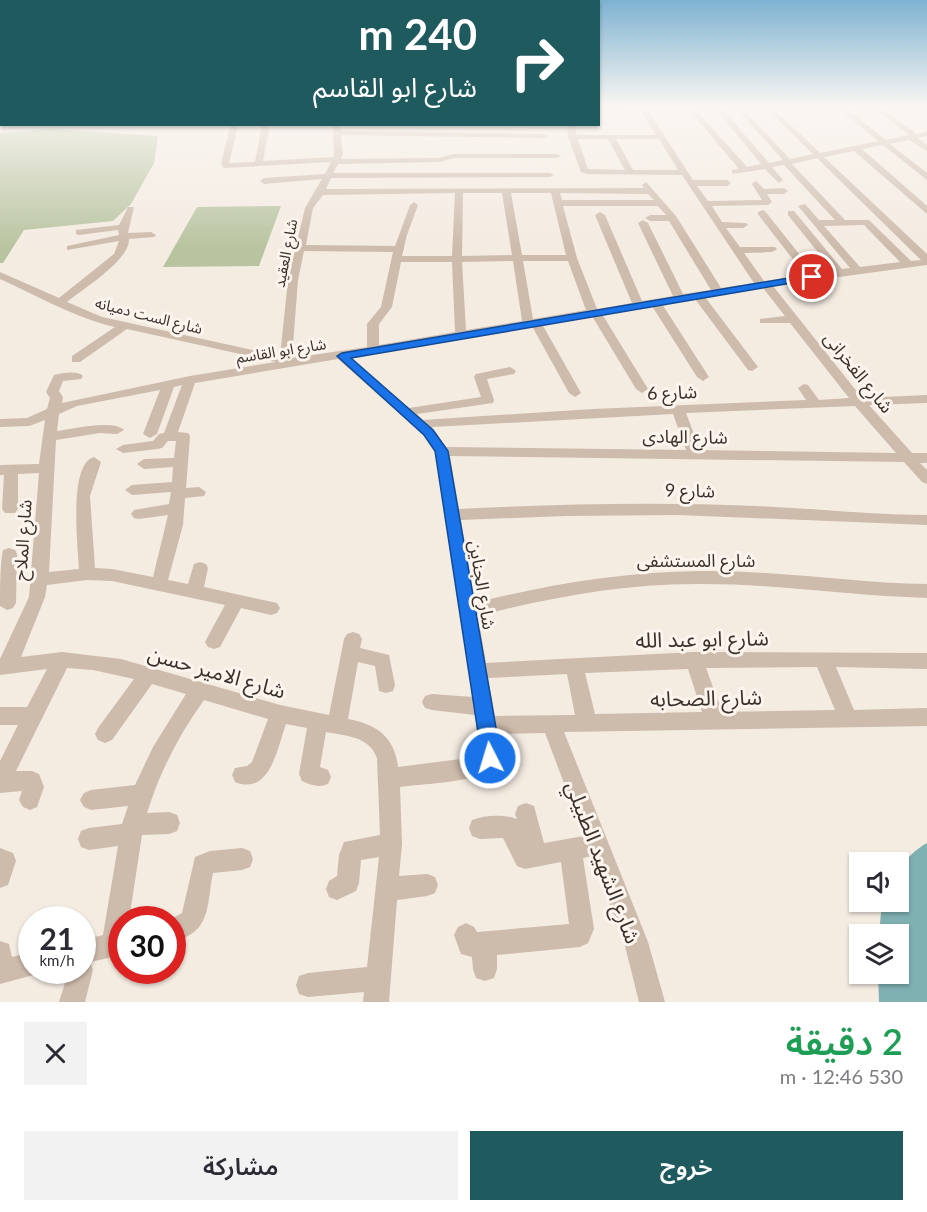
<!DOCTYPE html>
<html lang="ar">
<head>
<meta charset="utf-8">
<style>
	:root { --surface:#fff; --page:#f2f2f3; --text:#2b2b33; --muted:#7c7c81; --accent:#1f5a5e }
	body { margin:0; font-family:Lato,"Noto Sans Arabic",sans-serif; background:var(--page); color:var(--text); direction:rtl; height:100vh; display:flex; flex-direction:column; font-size:22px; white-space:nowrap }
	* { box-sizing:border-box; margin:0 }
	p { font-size:20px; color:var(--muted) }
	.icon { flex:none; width:33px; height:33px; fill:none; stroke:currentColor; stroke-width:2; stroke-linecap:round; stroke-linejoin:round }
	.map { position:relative; height:1002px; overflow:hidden; direction:ltr }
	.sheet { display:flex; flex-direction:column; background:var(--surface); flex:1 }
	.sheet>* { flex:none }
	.hud { position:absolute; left:0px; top:0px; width:600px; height:126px; box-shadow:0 2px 4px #0004; direction:rtl; background:#1f5a5e; color:#fff; overflow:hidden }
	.controls { position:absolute; left:849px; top:852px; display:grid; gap:12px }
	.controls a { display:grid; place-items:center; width:60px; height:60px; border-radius:0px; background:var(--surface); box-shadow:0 2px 4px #0004; font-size:30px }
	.speed { position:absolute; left:18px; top:906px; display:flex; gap:12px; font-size:30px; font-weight:700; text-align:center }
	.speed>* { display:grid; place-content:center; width:78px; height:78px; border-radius:50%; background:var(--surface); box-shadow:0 2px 4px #0004; line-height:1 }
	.speed small { font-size:15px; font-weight:400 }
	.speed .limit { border:9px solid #d22; background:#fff; color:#111 }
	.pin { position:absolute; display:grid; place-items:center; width:51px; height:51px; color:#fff; margin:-26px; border:3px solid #fff; border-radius:50%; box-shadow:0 2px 6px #0007 }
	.me { position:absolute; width:66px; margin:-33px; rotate:355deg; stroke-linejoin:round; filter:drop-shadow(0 0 4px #0008) }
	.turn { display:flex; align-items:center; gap:21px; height:126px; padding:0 24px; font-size:27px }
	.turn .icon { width:78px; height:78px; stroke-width:2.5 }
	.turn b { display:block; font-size:42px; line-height:51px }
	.round { display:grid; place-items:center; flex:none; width:63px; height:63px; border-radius:0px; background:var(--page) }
	.head { display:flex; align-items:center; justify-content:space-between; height:102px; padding:0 24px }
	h1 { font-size:36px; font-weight:600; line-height:45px; color:#1e9e55 }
	.button { display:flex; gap:12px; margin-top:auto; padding:12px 24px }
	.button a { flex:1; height:69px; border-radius:0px; background:var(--accent); color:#fff; font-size:24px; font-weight:600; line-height:69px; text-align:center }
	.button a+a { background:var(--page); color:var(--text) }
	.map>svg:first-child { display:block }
	.green { fill:#b8c4a0 }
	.water { fill:#7fb0b2 }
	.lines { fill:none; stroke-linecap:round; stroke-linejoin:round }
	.minor { fill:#cdbbac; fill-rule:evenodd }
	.route { fill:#1a73e8; stroke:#114b97; stroke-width:1.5 }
	.labels { text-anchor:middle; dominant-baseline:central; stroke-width:6; stroke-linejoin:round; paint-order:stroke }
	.far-street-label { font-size:15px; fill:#3b302b; stroke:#fbf5ee }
	.street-label { font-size:18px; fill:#3b302b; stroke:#fbf5ee }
	.near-street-label { font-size:21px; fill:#3b302b; stroke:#fbf5ee }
</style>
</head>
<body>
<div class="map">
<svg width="927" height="1002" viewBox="0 0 927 1002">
	<rect width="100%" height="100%" fill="#f4ebe1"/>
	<path class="green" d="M 51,129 L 158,136 L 154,163 L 131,204 L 113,221 L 24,230 L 3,263 L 0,263 L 0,133 Z
		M 281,206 L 259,266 L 163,267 L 197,207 Z"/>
	<path class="water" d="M 927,843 L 927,1002 L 879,1002 L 878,974 L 898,974 L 898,934 L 879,934 L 882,902 L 898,902 C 898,873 901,858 927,843 Z"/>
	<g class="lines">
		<path class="minor" d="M 0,107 L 2,107 L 2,110 L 0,110 Z
			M 598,107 L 696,110 L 747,167 L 761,164 L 714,107 L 721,107 L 769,163 L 783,160 L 735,107 L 741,107 L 790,159 L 813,154 L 765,107 L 772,107 L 820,153 L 878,141 L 837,107 L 845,107 L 886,140 L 909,135 L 872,107 L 880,107 L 917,134 L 927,132 L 927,136 L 917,138 L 927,145 L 927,151 L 909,140 L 890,144 L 927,173 L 927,180 L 883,145 L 862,149 L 927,206 L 927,214 L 854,151 L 824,157 L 927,254 L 927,265 L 773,286 L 862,398 L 927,395 L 927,403 L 869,405 L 912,453 L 927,453 L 927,463 L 920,463 L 927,470 L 927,484 L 922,482 L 904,462 L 450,456 L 459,509 C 557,504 656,502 755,506 C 812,508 869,515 927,515 L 927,525 L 678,515 L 565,516 L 461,520 L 475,603 C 549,584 624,572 700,571 C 776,570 851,583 927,584 L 927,598 C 852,596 778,584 703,584 C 627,583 551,597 478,616 L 486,663 L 694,652 L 927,653 L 927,669 L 836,667 L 854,710 L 927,708 L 927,726 L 564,732 L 648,942 L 665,1002 L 639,1002 L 624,942 L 591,856 L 583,858 L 594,929 L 588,943 L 580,947 L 497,955 L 497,969 L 494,978 L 485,981 L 476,978 L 473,969 L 472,957 L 461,954 L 454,935 L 458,927 L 466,923 L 474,927 L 477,932 L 569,924 L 561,862 L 525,869 L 517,866 L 503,838 L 480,839 L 472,836 L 469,828 L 472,820 C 485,815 504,814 517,819 L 515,814 L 518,806 L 526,803 L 534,806 L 544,843 L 584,836 L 545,733 L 498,734 C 500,745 503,755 496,766 C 486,782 419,784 400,787 L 402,844 L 399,876 L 427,874 L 435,877 L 438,885 L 435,893 L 427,896 L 397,900 L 389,1002 L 363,1002 L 364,992 L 308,997 L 299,994 L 296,985 L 299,976 L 308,973 L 367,967 L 379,857 L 361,860 L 359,883 L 356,891 L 337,900 L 329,897 L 326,889 L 329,881 L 337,876 L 339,855 L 344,842 L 380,835 L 377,758 C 369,736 346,736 326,732 L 320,767 L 328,770 L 331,777 L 328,784 C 319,788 311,785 302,781 L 299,774 L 307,728 L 286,724 C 277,749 270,796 235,782 L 232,775 L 235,768 L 247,766 L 252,762 L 268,719 L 204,700 C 179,735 160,771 147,813 L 169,812 L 177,815 L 180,823 L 177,831 L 169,834 L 142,835 L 129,920 L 122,920 L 122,955 L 90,962 L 93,970 L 85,1002 L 59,1002 L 69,970 L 82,970 L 82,940 L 103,935 L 118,846 L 89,850 L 81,847 L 78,839 L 81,831 L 89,828 L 122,824 L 128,806 L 91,810 L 84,807 L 80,800 L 84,793 L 91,790 L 135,785 L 153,747 L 186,694 L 152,684 L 112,740 L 105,743 L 98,740 L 95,734 L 98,728 L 134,679 L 93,670 L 67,668 L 16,771 L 32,771 L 39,774 L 44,787 L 37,807 L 30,810 L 23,807 L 19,800 L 22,791 L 0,793 L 0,761 L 18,725 L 0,725 L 0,707 L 27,707 L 47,669 L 0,675 L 0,659 L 29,597 L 39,473 L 18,474 L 18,509 L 15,513 L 5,513 L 2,509 L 4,475 L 0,475 L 0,465 L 39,464 L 45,420 L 29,426 L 0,427 L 0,419 L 27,418 L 47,409 L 50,398 L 46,392 L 54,375 C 62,373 77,370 83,376 L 81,379 L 63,381 L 59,391 L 63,397 L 62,403 L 190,376 L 276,362 L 127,329 L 80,362 L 72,362 L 72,356 L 115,327 C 75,318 38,296 0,279 L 0,272 L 59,298 L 114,254 L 119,241 L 67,250 L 67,246 L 119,235 L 118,230 L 79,235 L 76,234 L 76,230 L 119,225 L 128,207 L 134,207 L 128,233 L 151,232 L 156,235 L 154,237 L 129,239 C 130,260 84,288 67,302 L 102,317 L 280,356 L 288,280 L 305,208 L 322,179 L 264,184 L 260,181 L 264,178 L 325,174 L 331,162 L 224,168 L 221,164 L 230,127 L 234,125 L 238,127 L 229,163 L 255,162 L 262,124 L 270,124 L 263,161 L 334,157 L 333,124 L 341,124 L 341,131 L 544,134 L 548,136 L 544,138 L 341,135 L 343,154 L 341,159 L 439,158 L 453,154 L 557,154 L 561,156 L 557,158 L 454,158 L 440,162 L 338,164 L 333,173 L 550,173 L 554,175 L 550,177 L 331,178 L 326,189 L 644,188 L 642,185 L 646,182 L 676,216 L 721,288 L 754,283 L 682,175 L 587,174 L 581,172 L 568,137 L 567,124 L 574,124 L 577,135 L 656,135 L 642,112 L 598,111 ZM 649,112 L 692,113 L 739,169 L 732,170 L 732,174 L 765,169 L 779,183 L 783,180 L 772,167 L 784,165 L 835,220 L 819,220 L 805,204 L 798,206 L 850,268 L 842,269 L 794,211 L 788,211 L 788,215 L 833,271 L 815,274 L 765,211 L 762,210 L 757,213 L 805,275 L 764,281 L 744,253 L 772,252 L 777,249 L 775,247 L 740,247 L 726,228 L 743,228 L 748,225 L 746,223 L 722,222 L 712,206 L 768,205 L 772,202 L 767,194 L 784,194 L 788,191 L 784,188 L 764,189 L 756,181 L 752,184 L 762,200 L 708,201 L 697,186 L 727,186 L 731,183 L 727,180 L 693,180 ZM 578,139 L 608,139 L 625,170 L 588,169 ZM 616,139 L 659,139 L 678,170 L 633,170 ZM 817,158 L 921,260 L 911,261 L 869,220 L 845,220 L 792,164 ZM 455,193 L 452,256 L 402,256 L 407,235 L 418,205 L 414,202 L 410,205 L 395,246 L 306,245 L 313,208 L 323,195 ZM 463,193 L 502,193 L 512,255 L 462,256 ZM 511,193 L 551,193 L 566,255 L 522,255 ZM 560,193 L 648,194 L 654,200 L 562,200 ZM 563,206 L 658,206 L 666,215 L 650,215 L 645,218 L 650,221 L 669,221 L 711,290 L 683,294 L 648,223 L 643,220 L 638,223 L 673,296 L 642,301 L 605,215 L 600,212 L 595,215 L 632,303 L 597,309 L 577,258 ZM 864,225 L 900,262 L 860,267 L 824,226 ZM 304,251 L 393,252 L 381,307 L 367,324 L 367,347 L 292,358 L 298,280 ZM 513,261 L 522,321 L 466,330 L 462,262 ZM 523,261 L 568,261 L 586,310 L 533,319 ZM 401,262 L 452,262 L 455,332 L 379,345 L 379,324 L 392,307 ZM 763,288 L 785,316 L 760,319 L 760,323 L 790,323 L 849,398 L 819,400 L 808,385 L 804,384 L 798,388 L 806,400 L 593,409 L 423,420 L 417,414 L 493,403 L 494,400 L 487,379 L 514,374 L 516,371 L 510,367 L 476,374 L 474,377 L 481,397 L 409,408 L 350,357 L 532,326 L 569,393 L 575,397 L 581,393 L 542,324 L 592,316 L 636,389 L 642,393 L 648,389 L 602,314 L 652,306 L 697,377 L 703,381 L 709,377 L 662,304 L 695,299 L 748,370 L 752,371 L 758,367 L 705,297 ZM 338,359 L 424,435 L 435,451 L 473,697 L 432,694 L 425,696 L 422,702 L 425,708 L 432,710 L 475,715 L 480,755 L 476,757 L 398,767 C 395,737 376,724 348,719 L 358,662 L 375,666 L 379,691 L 386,693 L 393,691 L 395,685 L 389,655 L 360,648 L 362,639 L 359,634 L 353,632 L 347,634 L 344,639 L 329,715 L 280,705 L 121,659 L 62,652 L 21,657 L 45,597 L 47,585 L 87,580 L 112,581 L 225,605 L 205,642 L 208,647 L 214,649 L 220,647 L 241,608 L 271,615 L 277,613 L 280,608 L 277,603 L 204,587 L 208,568 L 206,564 L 200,562 L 194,564 L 188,584 L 168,580 L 183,525 L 185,498 L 204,496 L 206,492 L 199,487 L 186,488 L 190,436 L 188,433 L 178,432 L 195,383 ZM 182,385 L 164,433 L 159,434 L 153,441 L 123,445 L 116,449 L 123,453 L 157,449 L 162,448 L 168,441 L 176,441 L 174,458 L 144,459 L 137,464 L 144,469 L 173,467 L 172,482 L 132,485 L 125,490 L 132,495 L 171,492 L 169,504 L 134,510 L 131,514 L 134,518 L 139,519 L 168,515 L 153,577 L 112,569 L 95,568 L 90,496 L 101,462 L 94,457 C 68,464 78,547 79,569 L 49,572 L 56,440 L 100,433 L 117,434 L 124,430 C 113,419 73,429 57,431 L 59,414 L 77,406 L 160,390 L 143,434 L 150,438 L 157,434 L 174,387 ZM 855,406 L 896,453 L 700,450 L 686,413 ZM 673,414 L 686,450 L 446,447 L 432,427 ZM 817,667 L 835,710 L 722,712 L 706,668 ZM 688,669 L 702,712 L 595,714 L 585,673 ZM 567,674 L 575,715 L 495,716 L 488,678 Z
			M 917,107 L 925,107 L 927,114 Z
			M 0,122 L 2,124 L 12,124 L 2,126 Z
			M 9,548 L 15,550 L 17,554 L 16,603 L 13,608 L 7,610 L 0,606 C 0,590 0,564 3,550 Z
			M 0,848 L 13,853 L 16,861 L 8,885 L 0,888 Z
			M 242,848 L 250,851 L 253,859 L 250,867 L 242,870 L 213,873 C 206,907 212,932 172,942 L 172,920 L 169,920 L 182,913 L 195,857 L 210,851 Z
			M 0,941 L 9,944 L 12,957 L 32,952 L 32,970 L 42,970 L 41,973 L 0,984 Z"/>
	</g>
	<linearGradient id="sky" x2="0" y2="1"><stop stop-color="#7eb2d2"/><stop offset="0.43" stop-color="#faf6f2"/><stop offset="1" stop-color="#faf6f2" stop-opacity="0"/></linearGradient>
	<rect width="927" height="247" fill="url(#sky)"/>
	<path class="route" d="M 812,274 L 817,277 L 815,279 L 351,358 L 433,430 L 448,451 L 500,751 L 496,765 L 490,767 L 483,765 L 435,451 L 424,435 L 337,356 L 342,353 Z"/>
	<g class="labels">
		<g class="far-street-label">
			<text transform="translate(285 253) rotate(-79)">شارع العقيد</text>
			<text transform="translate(149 315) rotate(14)">شارع الست دميانه</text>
			<text transform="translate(281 350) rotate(-9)">شارع ابو القاسم</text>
		</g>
		<g class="street-label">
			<text transform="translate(859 372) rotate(51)">شارع الفخرانى</text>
			<text transform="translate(672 392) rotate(-2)">شارع 6</text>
			<text transform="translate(685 436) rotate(1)">شارع الهادى</text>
			<text transform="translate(690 490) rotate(1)">شارع 9</text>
			<text transform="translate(22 540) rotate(-86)">شارع الملاح</text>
			<text x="696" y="560">شارع المستشفى</text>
			<text transform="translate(483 585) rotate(81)">شارع الجناين</text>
		</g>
		<g class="near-street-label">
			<text transform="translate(702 638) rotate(-1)">شارع ابو عبد الله</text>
			<text transform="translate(217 671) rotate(16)">شارع الامير حسن</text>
			<text transform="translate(706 697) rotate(-1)">شارع الصحابه</text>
			<text transform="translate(604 862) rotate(69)">شارع الشهيد الطبيلي</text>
		</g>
	</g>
</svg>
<div class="controls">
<a><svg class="icon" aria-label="sound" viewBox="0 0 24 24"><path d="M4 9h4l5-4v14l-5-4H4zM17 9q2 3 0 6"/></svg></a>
<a><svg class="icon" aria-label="layers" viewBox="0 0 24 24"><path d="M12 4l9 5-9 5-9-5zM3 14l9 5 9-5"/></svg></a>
</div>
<div class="speed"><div>21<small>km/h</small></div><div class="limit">30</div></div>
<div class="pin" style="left:812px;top:277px;background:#d93025"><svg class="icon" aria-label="arrive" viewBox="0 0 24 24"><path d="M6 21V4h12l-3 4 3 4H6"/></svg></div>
<svg class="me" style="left:490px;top:758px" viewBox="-20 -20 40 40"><circle r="17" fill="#1a73e8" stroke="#fff" stroke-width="3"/><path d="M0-11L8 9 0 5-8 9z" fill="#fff"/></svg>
<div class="hud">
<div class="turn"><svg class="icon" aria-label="right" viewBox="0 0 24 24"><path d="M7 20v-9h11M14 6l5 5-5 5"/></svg><div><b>240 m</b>شارع ابو القاسم</div></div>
</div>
</div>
<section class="sheet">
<div class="head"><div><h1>2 دقيقة</h1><p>530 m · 12:46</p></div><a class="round"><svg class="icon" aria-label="close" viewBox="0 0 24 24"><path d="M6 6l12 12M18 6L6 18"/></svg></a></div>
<div class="button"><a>خروج</a><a>مشاركة</a></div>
</section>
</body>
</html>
